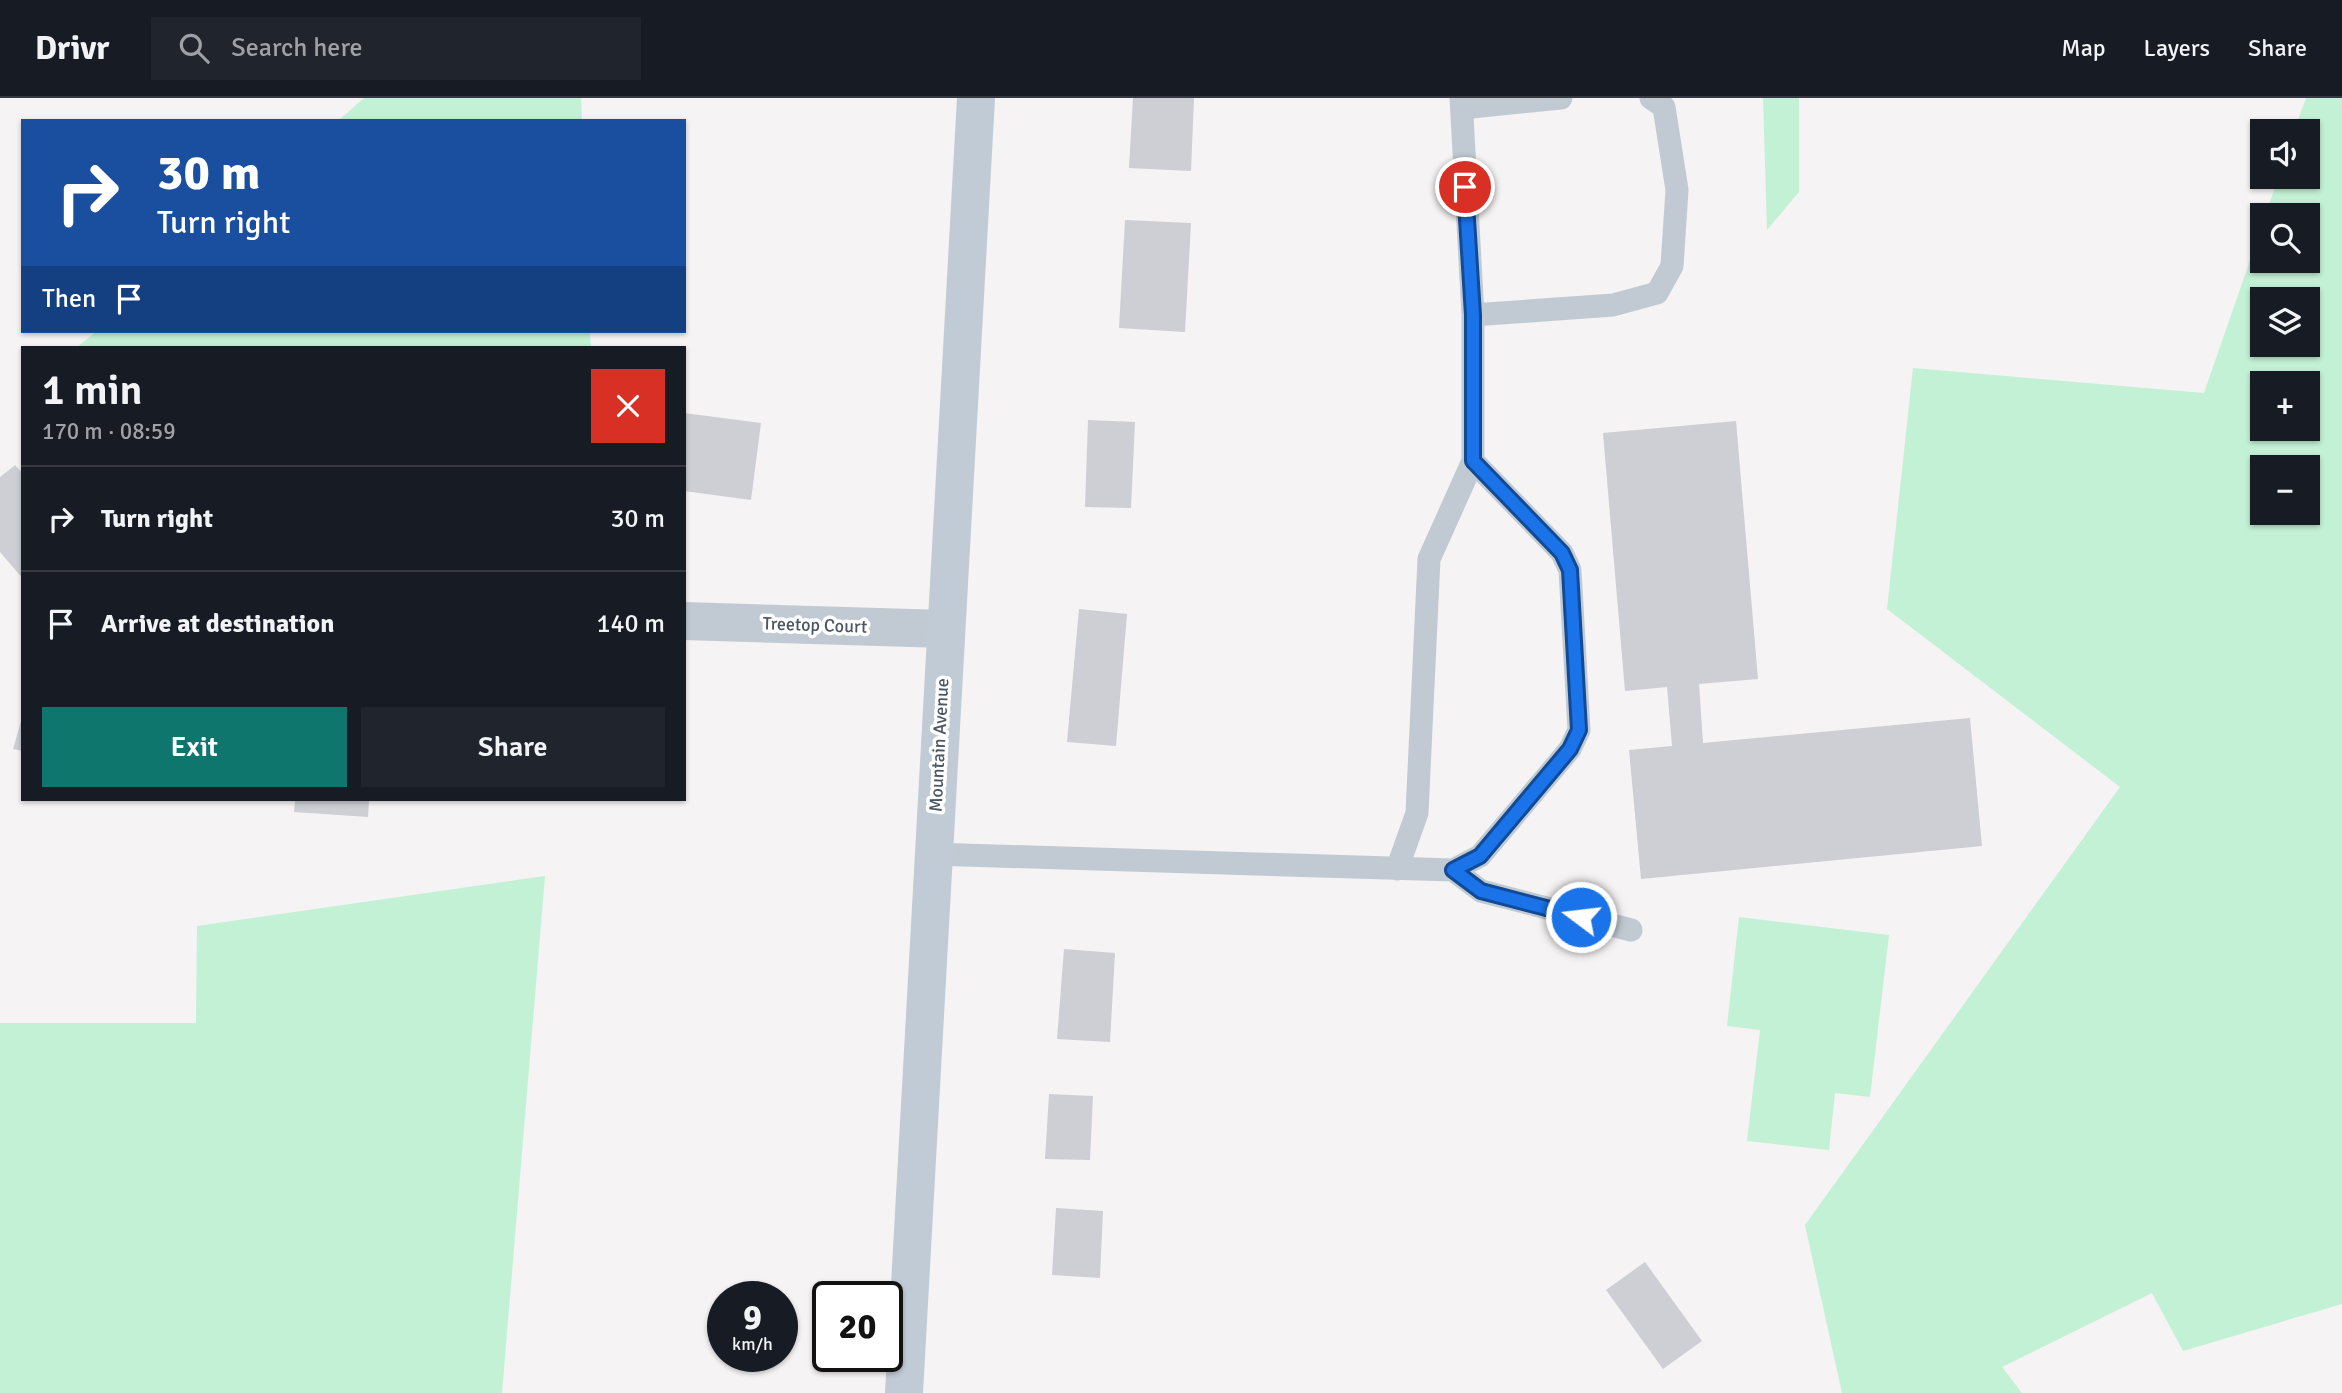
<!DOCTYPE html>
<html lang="en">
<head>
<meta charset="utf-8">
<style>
	:root { --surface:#171b24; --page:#20242c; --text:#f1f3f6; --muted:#9ea1a6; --line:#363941; --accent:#0f766e }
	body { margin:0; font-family:Signika,sans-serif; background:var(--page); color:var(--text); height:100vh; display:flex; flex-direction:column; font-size:26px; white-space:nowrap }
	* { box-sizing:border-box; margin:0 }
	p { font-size:23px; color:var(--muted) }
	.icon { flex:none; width:38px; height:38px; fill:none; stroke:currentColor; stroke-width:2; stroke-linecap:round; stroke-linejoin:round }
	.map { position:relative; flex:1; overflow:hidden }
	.panel { position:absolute; left:21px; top:248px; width:665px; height:455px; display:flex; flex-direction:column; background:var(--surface); border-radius:0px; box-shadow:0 2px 5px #0004 }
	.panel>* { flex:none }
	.top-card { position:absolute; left:21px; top:21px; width:665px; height:214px; border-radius:0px; box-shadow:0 2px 5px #0004; background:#1a4fa0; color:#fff; overflow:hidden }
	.fabs { position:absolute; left:2250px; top:21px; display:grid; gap:14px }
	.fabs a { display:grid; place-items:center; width:70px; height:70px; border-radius:0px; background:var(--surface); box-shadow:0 2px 5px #0004; font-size:35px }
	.speed { position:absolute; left:707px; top:1183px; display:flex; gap:14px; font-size:35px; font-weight:700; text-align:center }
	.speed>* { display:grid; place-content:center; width:91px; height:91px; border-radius:50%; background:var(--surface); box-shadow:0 2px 5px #0004; line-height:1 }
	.speed small { font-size:18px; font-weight:400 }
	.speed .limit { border:4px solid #111; border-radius:10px; background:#fff; color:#111 }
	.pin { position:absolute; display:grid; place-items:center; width:60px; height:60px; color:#fff; margin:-30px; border:4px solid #fff; border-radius:50%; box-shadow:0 2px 7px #0007 }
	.me { position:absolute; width:77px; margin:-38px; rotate:285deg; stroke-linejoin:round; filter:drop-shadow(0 0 5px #0008) }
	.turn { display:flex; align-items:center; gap:24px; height:147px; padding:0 21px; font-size:32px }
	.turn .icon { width:91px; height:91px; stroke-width:2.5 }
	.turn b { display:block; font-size:49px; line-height:60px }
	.then { display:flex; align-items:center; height:66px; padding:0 21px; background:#0003; gap:14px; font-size:26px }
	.round { display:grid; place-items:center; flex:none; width:74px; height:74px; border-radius:0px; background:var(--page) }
	.overview { display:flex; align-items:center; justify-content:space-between; height:119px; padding:0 21px }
	h1 { font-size:42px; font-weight:600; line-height:52px }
	.action { display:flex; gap:14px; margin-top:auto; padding:14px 21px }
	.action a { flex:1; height:80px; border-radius:0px; background:var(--accent); color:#fff; font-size:28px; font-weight:600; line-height:80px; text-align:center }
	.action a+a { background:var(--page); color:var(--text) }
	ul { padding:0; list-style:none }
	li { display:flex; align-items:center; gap:21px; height:105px; padding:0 21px; border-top:2px solid var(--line) }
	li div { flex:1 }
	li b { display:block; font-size:26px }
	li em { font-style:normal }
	header { display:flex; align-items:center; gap:42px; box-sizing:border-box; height:98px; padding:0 35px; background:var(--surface); border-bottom:2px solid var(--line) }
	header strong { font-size:33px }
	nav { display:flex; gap:38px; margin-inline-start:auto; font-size:24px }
	.search { width:490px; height:63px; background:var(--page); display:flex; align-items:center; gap:18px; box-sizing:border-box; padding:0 24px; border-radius:0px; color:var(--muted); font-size:26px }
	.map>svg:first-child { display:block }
	.green { fill:#c3f1d5; fill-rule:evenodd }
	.building { fill:#cdcfd5 }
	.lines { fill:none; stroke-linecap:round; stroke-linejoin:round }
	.lane { stroke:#c1cad2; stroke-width:23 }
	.street { stroke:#c1cad2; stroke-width:38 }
	.secondary { stroke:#c1cbd6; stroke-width:38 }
	.route-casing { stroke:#114b97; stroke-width:18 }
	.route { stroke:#1a73e8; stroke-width:12 }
	.labels { text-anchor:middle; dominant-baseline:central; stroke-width:7; stroke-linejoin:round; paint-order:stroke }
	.street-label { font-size:18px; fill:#4a5661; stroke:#fff }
</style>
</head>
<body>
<header>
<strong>Drivr</strong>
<div class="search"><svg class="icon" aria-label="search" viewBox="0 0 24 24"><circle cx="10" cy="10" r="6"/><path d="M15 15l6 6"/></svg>Search here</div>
<nav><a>Map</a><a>Layers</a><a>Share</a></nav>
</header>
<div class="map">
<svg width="2342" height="1295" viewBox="0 0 2342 1295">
	<rect width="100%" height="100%" fill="#f5f3f3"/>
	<path class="green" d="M 364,0 L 581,0 L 582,23 L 338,23 Z
		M 1763,0 L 1799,0 L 1799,94 L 1767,132 Z
		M 2306,0 L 2342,0 L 2342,1206 L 2183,1253 L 2152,1195 L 2002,1269 L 2022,1295 L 1842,1295 L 1805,1127 L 2120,689 L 1887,511 L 1913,270 L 2204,295 L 2263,125 L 2263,163 L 2308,163 L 2308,117 L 2265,117 L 2279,79 L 2308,79 L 2308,33 L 2294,33 ZM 2263,201 L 2308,201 L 2308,247 L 2263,247 ZM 2308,285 L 2308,331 L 2263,331 L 2263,285 ZM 2308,369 L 2308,415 L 2263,415 L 2263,369 Z
		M 97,233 L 590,233 L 591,250 L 76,250 Z
		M 545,778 L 502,1295 L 0,1295 L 0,925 L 196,925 L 197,828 Z
		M 1739,819 L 1889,837 L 1870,999 L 1835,995 L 1829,1052 L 1747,1043 L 1760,932 L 1727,928 Z"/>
	<path class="building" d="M 1133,0 L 1194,0 L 1191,73 L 1129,70 Z
		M 1125,122 L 1191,125 L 1185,234 L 1119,230 Z
		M 684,315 L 761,325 L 751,402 L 684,393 Z
		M 1088,322 L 1135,324 L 1131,410 L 1085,409 Z
		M 1736,323 L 1758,581 L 1699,586 L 1703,645 L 1970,620 L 1982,748 L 1641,781 L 1629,652 L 1672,648 L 1667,589 L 1625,593 L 1603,335 Z
		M 15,367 L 23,376 L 23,481 L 0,454 L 0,379 Z
		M 1079,511 L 1127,516 L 1116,648 L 1067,644 Z
		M 22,620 L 23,620 L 23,653 L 13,651 Z
		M 295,702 L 369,702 L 368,719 L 294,714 Z
		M 1064,851 L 1115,855 L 1110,944 L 1057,941 Z
		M 1049,996 L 1093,998 L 1090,1062 L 1045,1061 Z
		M 1056,1110 L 1103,1113 L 1100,1180 L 1052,1177 Z
		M 1645,1164 L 1702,1243 L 1663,1271 L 1606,1192 Z"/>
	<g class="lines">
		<path class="lane" d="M 1462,10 L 1561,0
			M 1473,217 L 1613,207 L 1657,195 L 1672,168 L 1677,92 L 1664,9 L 1651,0
			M 932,756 L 1453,772 L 1480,758 L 1570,651 L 1579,632 L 1570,472 L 1562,455 L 1473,363
			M 1397,771 L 1417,715 L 1429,461 L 1473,363 L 1473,217 L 1461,0
			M 1453,772 L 1481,793 L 1631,832"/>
		<path class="street" d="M 684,523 L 945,531"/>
		<path class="secondary" d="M 904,1295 L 976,0"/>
	</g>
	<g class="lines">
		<defs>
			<path id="route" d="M 1465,89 L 1473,217 L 1473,363 L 1562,455 L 1570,472 L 1579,632 L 1570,651 L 1480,758 L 1453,772 L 1481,793 L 1581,819"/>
		</defs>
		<use href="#route" class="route-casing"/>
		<use href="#route" class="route"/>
	</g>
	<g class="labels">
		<g class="street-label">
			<text transform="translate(815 527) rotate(2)">Treetop Court</text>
			<text transform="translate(939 647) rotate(-87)">Mountain Avenue</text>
		</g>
	</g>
</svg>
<div class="fabs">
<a><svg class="icon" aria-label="sound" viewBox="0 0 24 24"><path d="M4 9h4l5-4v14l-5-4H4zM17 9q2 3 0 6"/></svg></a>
<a><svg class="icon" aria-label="search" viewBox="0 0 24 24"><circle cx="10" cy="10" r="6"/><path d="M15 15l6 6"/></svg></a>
<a><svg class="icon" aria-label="layers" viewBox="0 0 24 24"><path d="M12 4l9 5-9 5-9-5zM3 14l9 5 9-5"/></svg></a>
<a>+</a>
<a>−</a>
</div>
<div class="speed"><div>9<small>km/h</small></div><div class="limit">20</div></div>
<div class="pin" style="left:1465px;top:89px;background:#d93025"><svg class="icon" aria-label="arrive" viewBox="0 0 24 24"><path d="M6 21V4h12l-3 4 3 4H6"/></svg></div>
<svg class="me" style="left:1581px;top:819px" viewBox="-20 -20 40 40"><circle r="17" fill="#1a73e8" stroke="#fff" stroke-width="3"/><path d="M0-11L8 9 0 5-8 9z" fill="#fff"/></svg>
<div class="top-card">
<div class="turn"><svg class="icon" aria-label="right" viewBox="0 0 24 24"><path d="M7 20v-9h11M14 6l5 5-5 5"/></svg><div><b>30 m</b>Turn right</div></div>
<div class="then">Then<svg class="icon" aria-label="arrive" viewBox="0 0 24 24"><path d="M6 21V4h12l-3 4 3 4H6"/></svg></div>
</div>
<section class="panel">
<div class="overview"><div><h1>1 min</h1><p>170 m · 08:59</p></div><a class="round" style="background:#d93025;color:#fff"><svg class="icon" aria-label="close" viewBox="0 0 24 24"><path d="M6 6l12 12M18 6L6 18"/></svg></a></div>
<ul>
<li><svg class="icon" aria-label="right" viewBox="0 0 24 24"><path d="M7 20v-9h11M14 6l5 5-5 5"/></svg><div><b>Turn right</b></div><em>30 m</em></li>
<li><svg class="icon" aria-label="arrive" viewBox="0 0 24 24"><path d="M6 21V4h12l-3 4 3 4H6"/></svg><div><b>Arrive at destination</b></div><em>140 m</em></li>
</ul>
<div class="action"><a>Exit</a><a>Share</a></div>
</section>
</div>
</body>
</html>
